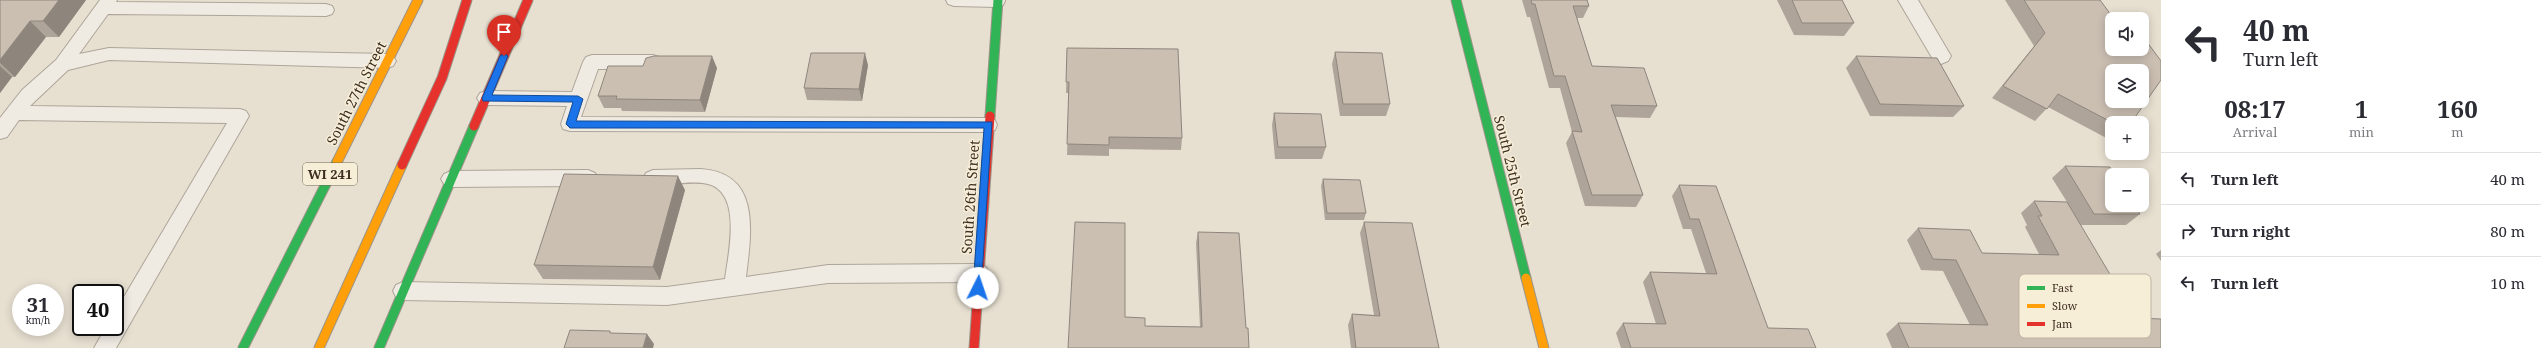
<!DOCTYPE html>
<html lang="en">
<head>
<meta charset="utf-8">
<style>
	:root { --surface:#fff; --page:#f7f7f7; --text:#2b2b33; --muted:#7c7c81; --line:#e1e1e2 }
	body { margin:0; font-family:"Noto Serif",serif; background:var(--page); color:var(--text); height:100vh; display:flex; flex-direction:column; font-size:15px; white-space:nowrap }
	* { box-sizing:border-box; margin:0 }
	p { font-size:13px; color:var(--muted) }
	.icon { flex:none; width:22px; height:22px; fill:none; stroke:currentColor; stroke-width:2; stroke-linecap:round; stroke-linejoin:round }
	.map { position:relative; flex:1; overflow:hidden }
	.drawer { display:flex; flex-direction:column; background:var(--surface); width:380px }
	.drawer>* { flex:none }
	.guide { background:#fff; color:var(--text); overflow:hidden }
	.buttons { position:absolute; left:2105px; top:12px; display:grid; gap:8px }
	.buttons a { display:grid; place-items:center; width:44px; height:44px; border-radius:8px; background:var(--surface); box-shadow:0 2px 10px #0003; font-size:20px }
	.speed { position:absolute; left:12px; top:284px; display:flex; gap:8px; font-size:20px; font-weight:700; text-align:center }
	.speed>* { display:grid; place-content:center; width:52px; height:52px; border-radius:50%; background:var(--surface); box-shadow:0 2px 10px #0003; line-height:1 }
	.speed small { font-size:10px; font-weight:400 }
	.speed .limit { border:2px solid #111; border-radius:6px; background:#fff; color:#111 }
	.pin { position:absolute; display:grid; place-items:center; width:34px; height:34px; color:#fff; margin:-41px -17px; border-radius:50% 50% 50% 0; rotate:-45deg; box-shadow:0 0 4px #0007 }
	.pin .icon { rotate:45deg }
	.me { position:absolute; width:44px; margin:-22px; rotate:4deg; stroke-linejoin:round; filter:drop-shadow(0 0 3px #0008) }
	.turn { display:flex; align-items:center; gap:14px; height:84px; padding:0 16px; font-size:18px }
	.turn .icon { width:52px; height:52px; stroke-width:2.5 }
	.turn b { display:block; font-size:28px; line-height:34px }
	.eta { display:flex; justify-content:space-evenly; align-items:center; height:68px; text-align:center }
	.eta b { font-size:24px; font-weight:700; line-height:28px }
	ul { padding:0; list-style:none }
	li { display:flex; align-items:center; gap:12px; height:52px; padding:0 16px; border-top:1px solid var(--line) }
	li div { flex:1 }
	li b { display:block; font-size:15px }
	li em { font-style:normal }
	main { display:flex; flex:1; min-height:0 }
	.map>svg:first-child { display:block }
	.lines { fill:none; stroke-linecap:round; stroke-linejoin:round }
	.lane-casing { stroke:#ada599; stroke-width:2 }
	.street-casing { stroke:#ada599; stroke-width:2 }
	.fast-casing { stroke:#9c958a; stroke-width:11 }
	.slow-casing { stroke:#9c958a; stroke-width:11 }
	.jam-casing { stroke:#9c958a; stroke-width:11 }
	.lane { fill:#efebe3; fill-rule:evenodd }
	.street { fill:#efebe3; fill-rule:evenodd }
	.fast { stroke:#30b455; stroke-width:9 }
	.slow { stroke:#ff9f0a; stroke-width:9 }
	.jam { stroke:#e5322d; stroke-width:9 }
	.wall { fill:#afa499 }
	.shaded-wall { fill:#8e867d }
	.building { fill:#cbbfb2; stroke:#8e867d; fill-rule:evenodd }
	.route { fill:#1a73e8; stroke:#114b97 }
	.labels { text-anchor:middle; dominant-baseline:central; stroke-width:3; stroke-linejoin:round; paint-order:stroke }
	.shield { fill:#f7eed8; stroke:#756857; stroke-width:1 }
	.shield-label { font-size:13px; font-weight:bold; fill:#3d2e20 }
	.street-label { font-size:14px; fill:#3d2e20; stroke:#f7eed8 }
	.key { fill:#f7eed8; stroke:#bfb4a1; stroke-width:1 }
	.key-label { font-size:11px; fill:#3d2e20 }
</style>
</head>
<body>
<main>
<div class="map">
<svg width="2161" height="348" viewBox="0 0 2161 348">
	<rect width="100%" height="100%" fill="#e7e0d1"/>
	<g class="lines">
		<defs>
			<path id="lane" d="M 100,0 L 117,0 L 116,2 L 326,4 L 332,6 L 334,10 L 332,14 L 326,16 L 108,14 L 79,54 L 109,48 L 387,54 L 393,56 L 396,61 L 393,66 L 387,68 L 109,60 L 68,70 L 30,106 L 240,109 L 246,111 L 249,116 L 116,348 L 94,348 L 106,327 L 115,327 L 115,312 L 227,123 L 19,120 L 7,137 L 0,139 L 0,118 L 22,90 L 56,60 Z
				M 946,0 L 1005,0 L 1005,1 L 1003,5 L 997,7 L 954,6 L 948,4 Z
				M 592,55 L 653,55 L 659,57 L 662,62 L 659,67 L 653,69 L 598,69 L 581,117 L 988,118 L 995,120 L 997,125 L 995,130 L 988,132 L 570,131 L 563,129 L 561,124 L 567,106 L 486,105 L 480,103 L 477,98 L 480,93 L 486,91 L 572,92 L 583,62 L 586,57 Z
				M 701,169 C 762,173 751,234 746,277 L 828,265 L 979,264 L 986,267 L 989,273 L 986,279 L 979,282 L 828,283 L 667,305 L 403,300 L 396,297 L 393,291 L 396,285 L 403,282 L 667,287 L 725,279 C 728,255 743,193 708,184 C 692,180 670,185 653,186 L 646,183 L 643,178 L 646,173 L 653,170 Z
				M 588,170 L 595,173 L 598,178 L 595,183 L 588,186 L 451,187 L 444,184 L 441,179 L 444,174 L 451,171 Z"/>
			<path id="street" d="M 1898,0 L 1918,0 L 1951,56 L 1948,61 L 1941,64 L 1934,61 Z"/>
			<path id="fast" d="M 1456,0 L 1526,278
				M 990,116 L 998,0
				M 243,348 L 337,162
				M 379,348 L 474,126"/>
			<path id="slow" d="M 337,162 L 418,0
				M 1526,278 L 1544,348
				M 319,348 L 402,165"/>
			<path id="jam" d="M 474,126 L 528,0
				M 402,165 L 442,78 L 467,0
				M 974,348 L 990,116"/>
		</defs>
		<use href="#lane" class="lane-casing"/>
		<use href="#street" class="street-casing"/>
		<use href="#fast" class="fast-casing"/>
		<use href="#slow" class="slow-casing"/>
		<use href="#jam" class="jam-casing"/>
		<use href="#lane" class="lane"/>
		<use href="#street" class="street"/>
		<use href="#fast" class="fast"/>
		<use href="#slow" class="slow"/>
		<use href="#jam" class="jam"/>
	</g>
	<path class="wall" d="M 0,0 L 86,0 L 59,37 L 46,37 L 15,77 L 12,77 L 0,93 Z
		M 1522,0 L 1587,0 L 1589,6 L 1583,18 L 1577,18 L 1592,66 L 1657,106 L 1650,118 L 1616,117 L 1643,195 L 1636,207 L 1585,206 L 1566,143 L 1572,132 L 1560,88 L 1549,88 L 1530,17 L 1527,17 Z
		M 1777,0 L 1842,0 L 1854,23 L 1844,36 L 1794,35 Z
		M 2005,0 L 2100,0 L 2131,123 L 2112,123 L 2112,141 L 2048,107 L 2035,121 L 1992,98 L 2034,46 Z
		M 1067,48 L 1182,138 L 1181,150 L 1109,149 L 1109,156 L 1067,155 L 1069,93 L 1066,93 Z
		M 1335,52 L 1390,104 L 1386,116 L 1340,116 L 1332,64 Z
		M 1856,56 L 1964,106 L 1953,117 L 1870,116 L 1846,68 Z
		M 868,65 L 862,101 L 807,100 L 804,88 Z
		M 717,68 L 705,112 L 622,111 L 621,108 L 604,108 L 598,96 Z
		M 1274,113 L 1326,147 L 1322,159 L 1275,159 L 1272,125 Z
		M 2065,166 L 2140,214 L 2126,225 L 2080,225 L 2136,318 L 2161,348 L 1892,348 L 1886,334 L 1898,323 L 1970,325 L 1943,271 L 1921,270 L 1907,240 L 1918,228 L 1982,253 L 2039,254 L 2025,227 L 2027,225 L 2021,213 L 2034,201 L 2067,202 L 2052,178 Z
		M 1323,179 L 1366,213 L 1364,220 L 1325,220 L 1321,186 Z
		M 1679,185 L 1768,328 L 1816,348 L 1621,348 L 1616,333 L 1623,323 L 1656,324 L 1643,282 L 1650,272 L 1706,273 L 1691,229 L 1683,229 L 1672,196 Z
		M 685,190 L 660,280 L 543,279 L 534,265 Z
		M 1364,222 L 1439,348 L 1351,348 L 1348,325 L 1352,314 L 1374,315 L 1360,233 Z
		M 1198,232 L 1246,328 L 1068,348 L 1125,317 L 1145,326 L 1200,327 L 1196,243 Z
		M 2161,250 L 2161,261 L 2156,254 Z"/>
	<path class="shaded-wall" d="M 59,0 L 86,0 L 59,37 L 43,21 Z
		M 30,21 L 46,37 L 15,77 L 0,63 L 0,60 Z
		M 865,53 L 868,65 L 862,101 L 859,89 Z
		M 712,56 L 717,68 L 705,112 L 700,100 Z
		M 0,66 L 12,77 L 0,93 Z
		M 678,176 L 685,190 L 660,280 L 653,267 Z
		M 647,334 L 654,344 L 653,348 L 643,348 Z"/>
	<path class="building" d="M 0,0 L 59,0 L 43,21 L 30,21 L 0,60 Z
		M 1531,0 L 1587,0 L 1589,6 L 1573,6 L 1592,66 L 1644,68 L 1657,106 L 1611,105 L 1643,195 L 1592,195 L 1572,131 L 1582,132 L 1565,76 L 1554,76 L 1535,4 L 1532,4 Z
		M 1792,0 L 1842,0 L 1854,23 L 1802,23 Z
		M 2024,0 L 2100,0 L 2114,19 L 2112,19 L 2112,49 L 2142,49 L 2142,38 L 2144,38 L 2161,61 L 2161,80 L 2131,123 L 2113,123 L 2058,94 L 2047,109 L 2003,86 L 2045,33 ZM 2112,71 L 2142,71 L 2142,101 L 2112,101 Z
		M 1067,48 L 1178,49 L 1182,138 L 1109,137 L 1109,145 L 1067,144 L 1069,82 L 1066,82 Z
		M 1335,52 L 1382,53 L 1390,104 L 1343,104 Z
		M 811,53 L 865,53 L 859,89 L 804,88 Z
		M 654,56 L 712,56 L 700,100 L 616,99 L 617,96 L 598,96 L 608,66 L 643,66 L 646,58 Z
		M 1856,56 L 1937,58 L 1964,106 L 1880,104 Z
		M 1274,113 L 1321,114 L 1326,147 L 1278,147 Z
		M 2065,166 L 2110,167 L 2115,175 L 2112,175 L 2112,205 L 2134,205 L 2140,214 L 2094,214 Z
		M 564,174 L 678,176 L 653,267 L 534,265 Z
		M 1323,179 L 1360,180 L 1366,213 L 1327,213 Z
		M 1679,185 L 1716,186 L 1768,328 L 1808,329 L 1816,348 L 1631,348 L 1623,323 L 1666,324 L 1650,272 L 1717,274 L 1699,219 L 1690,219 Z
		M 2034,201 L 2067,202 L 2136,318 L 2161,319 L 2161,348 L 1909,348 L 1898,323 L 1988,325 L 1956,260 L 1933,259 L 1918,228 L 1970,230 L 1982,253 L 2059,255 L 2038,216 L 2042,216 Z
		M 1075,222 L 1125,223 L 1125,317 L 1145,318 L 1145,326 L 1202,327 L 1198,232 L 1239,233 L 1246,328 L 1248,328 L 1249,348 L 1068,348 Z
		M 1364,222 L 1412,223 L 1439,348 L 1356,348 L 1352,314 L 1380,316 Z
		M 570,330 L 610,331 L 610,333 L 647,334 L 643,348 L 564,348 Z"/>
	<path class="route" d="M 504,53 L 508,56 L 492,95 L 578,96 L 583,99 L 576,121 L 992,122 L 981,291 L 974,291 L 973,288 L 984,128 L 570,128 L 566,124 L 573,102 L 483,101 L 482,98 L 500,56 Z"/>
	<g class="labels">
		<rect class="shield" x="303" y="163" width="54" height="22" rx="3"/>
		<g class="shield-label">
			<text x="330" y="174">WI 241</text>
		</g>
		<g class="street-label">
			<text transform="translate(356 93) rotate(-63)">South 27th Street</text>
			<text transform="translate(1513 171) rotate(76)">South 25th Street</text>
			<text transform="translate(970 197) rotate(-86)">South 26th Street</text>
		</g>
	</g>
	<rect x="2019" y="274" width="132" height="64" rx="6" class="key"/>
	<rect x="2027" y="286" width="18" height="4" fill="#30b455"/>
	<rect x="2027" y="304" width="18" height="4" fill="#ff9f0a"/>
	<rect x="2027" y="322" width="18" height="4" fill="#e5322d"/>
	<g class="key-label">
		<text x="2052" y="292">Fast</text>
		<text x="2052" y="310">Slow</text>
		<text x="2052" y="328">Jam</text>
	</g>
</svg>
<div class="buttons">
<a><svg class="icon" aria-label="sound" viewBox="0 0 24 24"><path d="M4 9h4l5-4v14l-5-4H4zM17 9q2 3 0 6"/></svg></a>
<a><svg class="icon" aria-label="layers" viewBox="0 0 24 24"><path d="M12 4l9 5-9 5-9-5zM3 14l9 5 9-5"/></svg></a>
<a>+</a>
<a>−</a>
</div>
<div class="speed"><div>31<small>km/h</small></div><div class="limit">40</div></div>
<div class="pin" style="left:504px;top:56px;background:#d93025"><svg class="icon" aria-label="arrive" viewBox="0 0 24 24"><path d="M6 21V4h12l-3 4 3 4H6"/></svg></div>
<svg class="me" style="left:978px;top:288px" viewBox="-20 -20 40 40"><circle r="19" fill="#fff"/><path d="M0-13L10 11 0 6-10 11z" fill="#1a73e8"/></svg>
</div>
<section class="drawer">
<div class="guide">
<div class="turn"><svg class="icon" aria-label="left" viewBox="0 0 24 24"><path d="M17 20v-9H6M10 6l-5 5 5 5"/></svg><div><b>40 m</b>Turn left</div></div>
</div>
<div class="eta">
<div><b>08:17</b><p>Arrival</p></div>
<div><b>1</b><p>min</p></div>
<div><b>160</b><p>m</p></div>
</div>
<ul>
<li><svg class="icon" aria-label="left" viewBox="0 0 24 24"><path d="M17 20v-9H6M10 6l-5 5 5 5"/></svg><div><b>Turn left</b></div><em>40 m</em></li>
<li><svg class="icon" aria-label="right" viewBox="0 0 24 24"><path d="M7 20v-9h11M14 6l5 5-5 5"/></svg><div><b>Turn right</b></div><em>80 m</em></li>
<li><svg class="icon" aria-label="left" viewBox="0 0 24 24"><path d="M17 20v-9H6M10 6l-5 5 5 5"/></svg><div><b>Turn left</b></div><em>10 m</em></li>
</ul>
</section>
</main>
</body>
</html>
